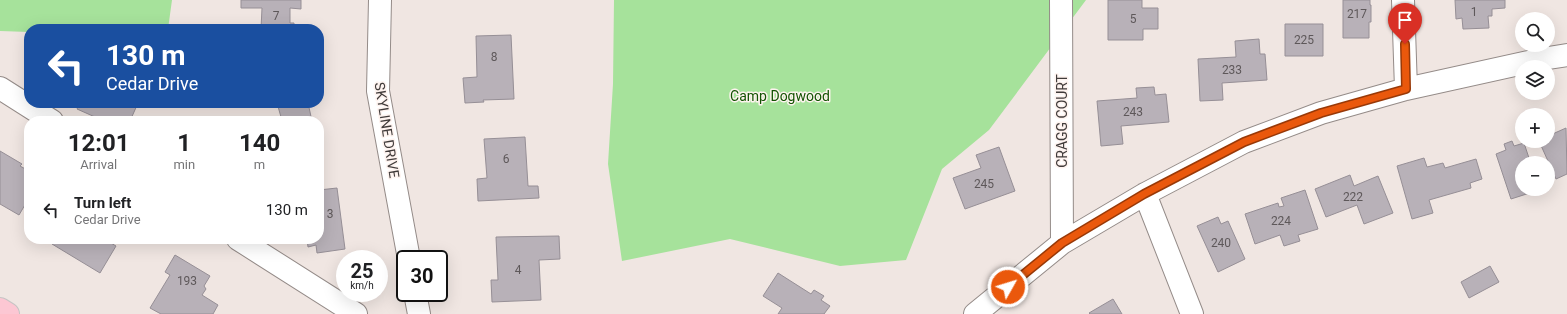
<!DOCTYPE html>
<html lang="en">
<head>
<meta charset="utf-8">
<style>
	:root { --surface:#fff; --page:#f2f2f2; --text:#202124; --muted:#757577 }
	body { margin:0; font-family:Roboto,sans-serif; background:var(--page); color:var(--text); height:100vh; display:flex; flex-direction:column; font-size:15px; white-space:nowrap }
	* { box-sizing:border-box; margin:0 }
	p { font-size:13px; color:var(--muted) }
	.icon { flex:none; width:22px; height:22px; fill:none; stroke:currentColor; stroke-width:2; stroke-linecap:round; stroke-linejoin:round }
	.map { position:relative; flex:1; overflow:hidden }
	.sheet { position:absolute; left:24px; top:116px; width:300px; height:128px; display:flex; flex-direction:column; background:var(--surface); border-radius:16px; box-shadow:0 4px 16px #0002 }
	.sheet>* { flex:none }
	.top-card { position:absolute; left:24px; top:24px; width:300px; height:84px; border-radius:16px; box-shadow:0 4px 16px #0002; background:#1a4fa0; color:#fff; overflow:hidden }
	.tools { position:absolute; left:1515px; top:12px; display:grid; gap:8px }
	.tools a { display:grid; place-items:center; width:40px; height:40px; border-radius:50%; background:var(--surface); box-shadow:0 4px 16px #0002; font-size:20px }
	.speed { position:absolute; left:336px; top:250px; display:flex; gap:8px; font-size:20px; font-weight:700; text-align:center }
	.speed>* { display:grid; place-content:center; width:52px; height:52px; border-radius:50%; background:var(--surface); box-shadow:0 4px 16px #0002; line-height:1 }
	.speed small { font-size:10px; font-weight:400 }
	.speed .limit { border:2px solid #111; border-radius:6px; background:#fff; color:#111 }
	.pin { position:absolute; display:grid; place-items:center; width:34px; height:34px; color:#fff; margin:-41px -17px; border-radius:50% 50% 50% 0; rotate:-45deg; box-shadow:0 0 4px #0007 }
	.pin .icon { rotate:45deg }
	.me { position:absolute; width:44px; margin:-22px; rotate:51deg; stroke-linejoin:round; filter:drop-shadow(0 0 3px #0008) }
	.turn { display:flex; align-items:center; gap:14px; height:84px; padding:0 16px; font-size:18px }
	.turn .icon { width:52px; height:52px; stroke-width:2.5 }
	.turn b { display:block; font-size:28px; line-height:34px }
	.eta { display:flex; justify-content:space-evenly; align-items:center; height:68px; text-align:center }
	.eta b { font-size:24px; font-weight:700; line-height:28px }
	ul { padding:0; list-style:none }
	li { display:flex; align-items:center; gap:12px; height:52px; padding:0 16px }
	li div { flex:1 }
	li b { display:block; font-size:15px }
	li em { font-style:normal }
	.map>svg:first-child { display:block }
	.green { fill:#a6e29b }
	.building { fill:#b8b1b8; stroke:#968f96 }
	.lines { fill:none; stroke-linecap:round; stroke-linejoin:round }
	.minor-casing { stroke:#948b88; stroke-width:24 }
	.major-casing { stroke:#c6c4c4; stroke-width:24 }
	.minor { stroke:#fff; stroke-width:22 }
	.major { stroke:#fcc7d3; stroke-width:22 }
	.route-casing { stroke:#983908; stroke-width:10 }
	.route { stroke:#ea580c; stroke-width:7 }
	.labels { text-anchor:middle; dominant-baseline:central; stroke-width:3; stroke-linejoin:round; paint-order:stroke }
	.number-label { font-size:12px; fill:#5e585a }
	.park-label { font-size:14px; fill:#125302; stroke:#fef3ef }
	.street-label { font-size:14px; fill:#403b3a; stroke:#fef3ef }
</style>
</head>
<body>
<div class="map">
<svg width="1567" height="314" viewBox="0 0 1567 314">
	<rect width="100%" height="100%" fill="#f0e6e2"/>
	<path class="green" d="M 0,0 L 172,0 L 168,29 L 29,29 L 29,32 L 0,31 Z
		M 614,0 L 1086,0 L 989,130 L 942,169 L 906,260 L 840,266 L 730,239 L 622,261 L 608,164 L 613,84 Z"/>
	<path class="building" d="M 241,0 L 301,0 L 301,9 L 290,8 L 290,23 L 294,23 L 294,29 L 261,29 L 262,8 L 241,8 Z
		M 1108,0 L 1142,0 L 1142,8 L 1158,8 L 1158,29 L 1143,29 L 1143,40 L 1108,40 Z
		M 1343,0 L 1370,0 L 1370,5 L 1371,5 L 1371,22 L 1369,22 L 1369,38 L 1343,38 Z
		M 1455,0 L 1505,0 L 1505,8 L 1492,9 L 1492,16 L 1488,16 L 1489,28 L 1463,29 L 1462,18 L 1456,19 Z
		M 1285,24 L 1323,24 L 1323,56 L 1285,56 Z
		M 511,35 L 514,99 L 483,100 L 484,102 L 465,103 L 463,78 L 477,77 L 476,36 Z
		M 1259,39 L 1260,54 L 1265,54 L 1267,80 L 1222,83 L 1223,100 L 1200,101 L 1198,59 L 1236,57 L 1235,41 Z
		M 1154,87 L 1155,95 L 1166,94 L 1169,122 L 1121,126 L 1123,144 L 1101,146 L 1097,101 L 1137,98 L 1136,88 Z
		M 80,103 L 138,103 L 130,121 L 104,121 L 77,109 Z
		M 277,103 L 309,103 L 308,103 L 312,121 L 275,121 L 274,118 L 281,117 Z
		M 1566,128 L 1567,174 L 1556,179 L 1539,141 L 1548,141 L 1548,136 Z
		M 525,137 L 528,186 L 538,186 L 539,198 L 478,201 L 477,179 L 487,178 L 484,139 Z
		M 1512,141 L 1514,146 L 1524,143 L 1530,161 L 1530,163 L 1522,163 L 1522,189 L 1538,189 L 1539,190 L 1511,199 L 1496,154 L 1506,150 L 1504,144 Z
		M 999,147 L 1015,191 L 965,209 L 953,178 L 981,168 L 976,155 Z
		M 0,151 L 22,164 L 20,166 L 29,171 L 29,198 L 19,215 L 0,204 Z
		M 1424,158 L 1427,167 L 1443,163 L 1445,168 L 1476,159 L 1482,179 L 1470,183 L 1471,188 L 1429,200 L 1433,213 L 1412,219 L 1397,166 Z
		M 1350,175 L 1354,186 L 1378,176 L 1393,213 L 1364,224 L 1357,205 L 1326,217 L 1315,189 Z
		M 337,188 L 345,249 L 317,253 L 316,245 L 308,247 L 307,239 L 319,239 L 319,190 Z
		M 1305,190 L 1318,229 L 1298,235 L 1300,241 L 1284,246 L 1280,235 L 1255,244 L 1245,214 L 1278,203 L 1279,207 L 1284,206 L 1281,198 Z
		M 1218,217 L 1221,224 L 1228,221 L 1245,259 L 1218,272 L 1197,226 Z
		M 559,236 L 560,259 L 539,260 L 541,300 L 492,302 L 491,280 L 498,280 L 496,237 Z
		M 55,239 L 104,239 L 116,246 L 100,273 L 52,244 Z
		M 175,255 L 210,276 L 204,286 L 206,289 L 202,295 L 218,305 L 213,314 L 161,314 L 150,308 L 170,275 L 165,272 Z
		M 1490,266 L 1499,282 L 1469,298 L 1461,282 Z
		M 778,273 L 811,294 L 814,290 L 824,296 L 821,300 L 830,306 L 824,314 L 778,314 L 782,308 L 763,296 Z
		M 1113,299 L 1122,314 L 1090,314 L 1089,313 Z"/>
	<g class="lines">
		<defs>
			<path id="minor" d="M 380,0 L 378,91 L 409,259
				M 1061,0 L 1062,243
				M 1403,0 L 1406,89
				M 0,88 L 52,121
				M 1145,194 L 1192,314
				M 238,239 L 356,314
				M 415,293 L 419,314
				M 975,314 L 1062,243 L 1145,194 L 1244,142 L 1321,113 L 1406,89 L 1542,59 L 1567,55"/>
			<path id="major" d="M 0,309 L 8,314"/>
		</defs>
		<use href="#minor" class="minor-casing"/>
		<use href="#major" class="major-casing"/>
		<use href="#minor" class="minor"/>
		<use href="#major" class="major"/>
	</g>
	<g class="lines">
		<defs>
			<path id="route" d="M 1008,287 L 1062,243 L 1144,194 L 1244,142 L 1321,113 L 1406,89 L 1405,44"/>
		</defs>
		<use href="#route" class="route-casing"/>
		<use href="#route" class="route"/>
	</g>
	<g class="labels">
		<g class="number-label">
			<text x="1474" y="12">1</text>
			<text x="1357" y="14">217</text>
			<text x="276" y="16">7</text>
			<text x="1133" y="19">5</text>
			<text x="1304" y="40">225</text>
			<text x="494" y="57">8</text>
			<text x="1232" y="70">233</text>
			<text x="1133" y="112">243</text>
			<text x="506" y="159">6</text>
			<text x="984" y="184">245</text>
			<text x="1353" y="197">222</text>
			<text x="330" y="214">3</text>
			<text x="1281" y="221">224</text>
			<text x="1221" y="243">240</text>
			<text x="518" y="270">4</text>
			<text x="187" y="281">193</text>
		</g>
		<g class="park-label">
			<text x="780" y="96">Camp Dogwood</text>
		</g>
		<g class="street-label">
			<text transform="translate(1062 121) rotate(-90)">CRAGG COURT</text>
			<text transform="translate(387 130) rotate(81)">SKYLINE DRIVE</text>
		</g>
	</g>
</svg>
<div class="tools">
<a><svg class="icon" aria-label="search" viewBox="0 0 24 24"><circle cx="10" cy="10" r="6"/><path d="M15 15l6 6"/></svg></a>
<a><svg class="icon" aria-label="layers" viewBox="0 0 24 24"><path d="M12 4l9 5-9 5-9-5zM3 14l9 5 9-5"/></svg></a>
<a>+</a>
<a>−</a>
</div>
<div class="speed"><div>25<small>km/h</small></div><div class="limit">30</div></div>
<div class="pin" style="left:1405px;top:44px;background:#d93025"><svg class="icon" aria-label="arrive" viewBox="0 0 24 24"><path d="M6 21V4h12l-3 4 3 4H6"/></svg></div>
<svg class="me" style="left:1008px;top:287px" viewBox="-20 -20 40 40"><circle r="17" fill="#ea580c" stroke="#fff" stroke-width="3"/><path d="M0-11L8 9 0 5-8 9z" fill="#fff"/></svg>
<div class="top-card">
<div class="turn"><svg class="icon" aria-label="left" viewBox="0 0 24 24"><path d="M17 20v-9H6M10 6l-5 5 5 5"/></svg><div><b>130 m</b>Cedar Drive</div></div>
</div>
<section class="sheet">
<div class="eta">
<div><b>12:01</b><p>Arrival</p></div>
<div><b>1</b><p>min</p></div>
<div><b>140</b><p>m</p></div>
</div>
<ul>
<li><svg class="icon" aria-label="left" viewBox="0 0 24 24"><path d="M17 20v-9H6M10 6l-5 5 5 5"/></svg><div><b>Turn left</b><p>Cedar Drive</p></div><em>130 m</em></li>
</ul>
</section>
</div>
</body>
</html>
